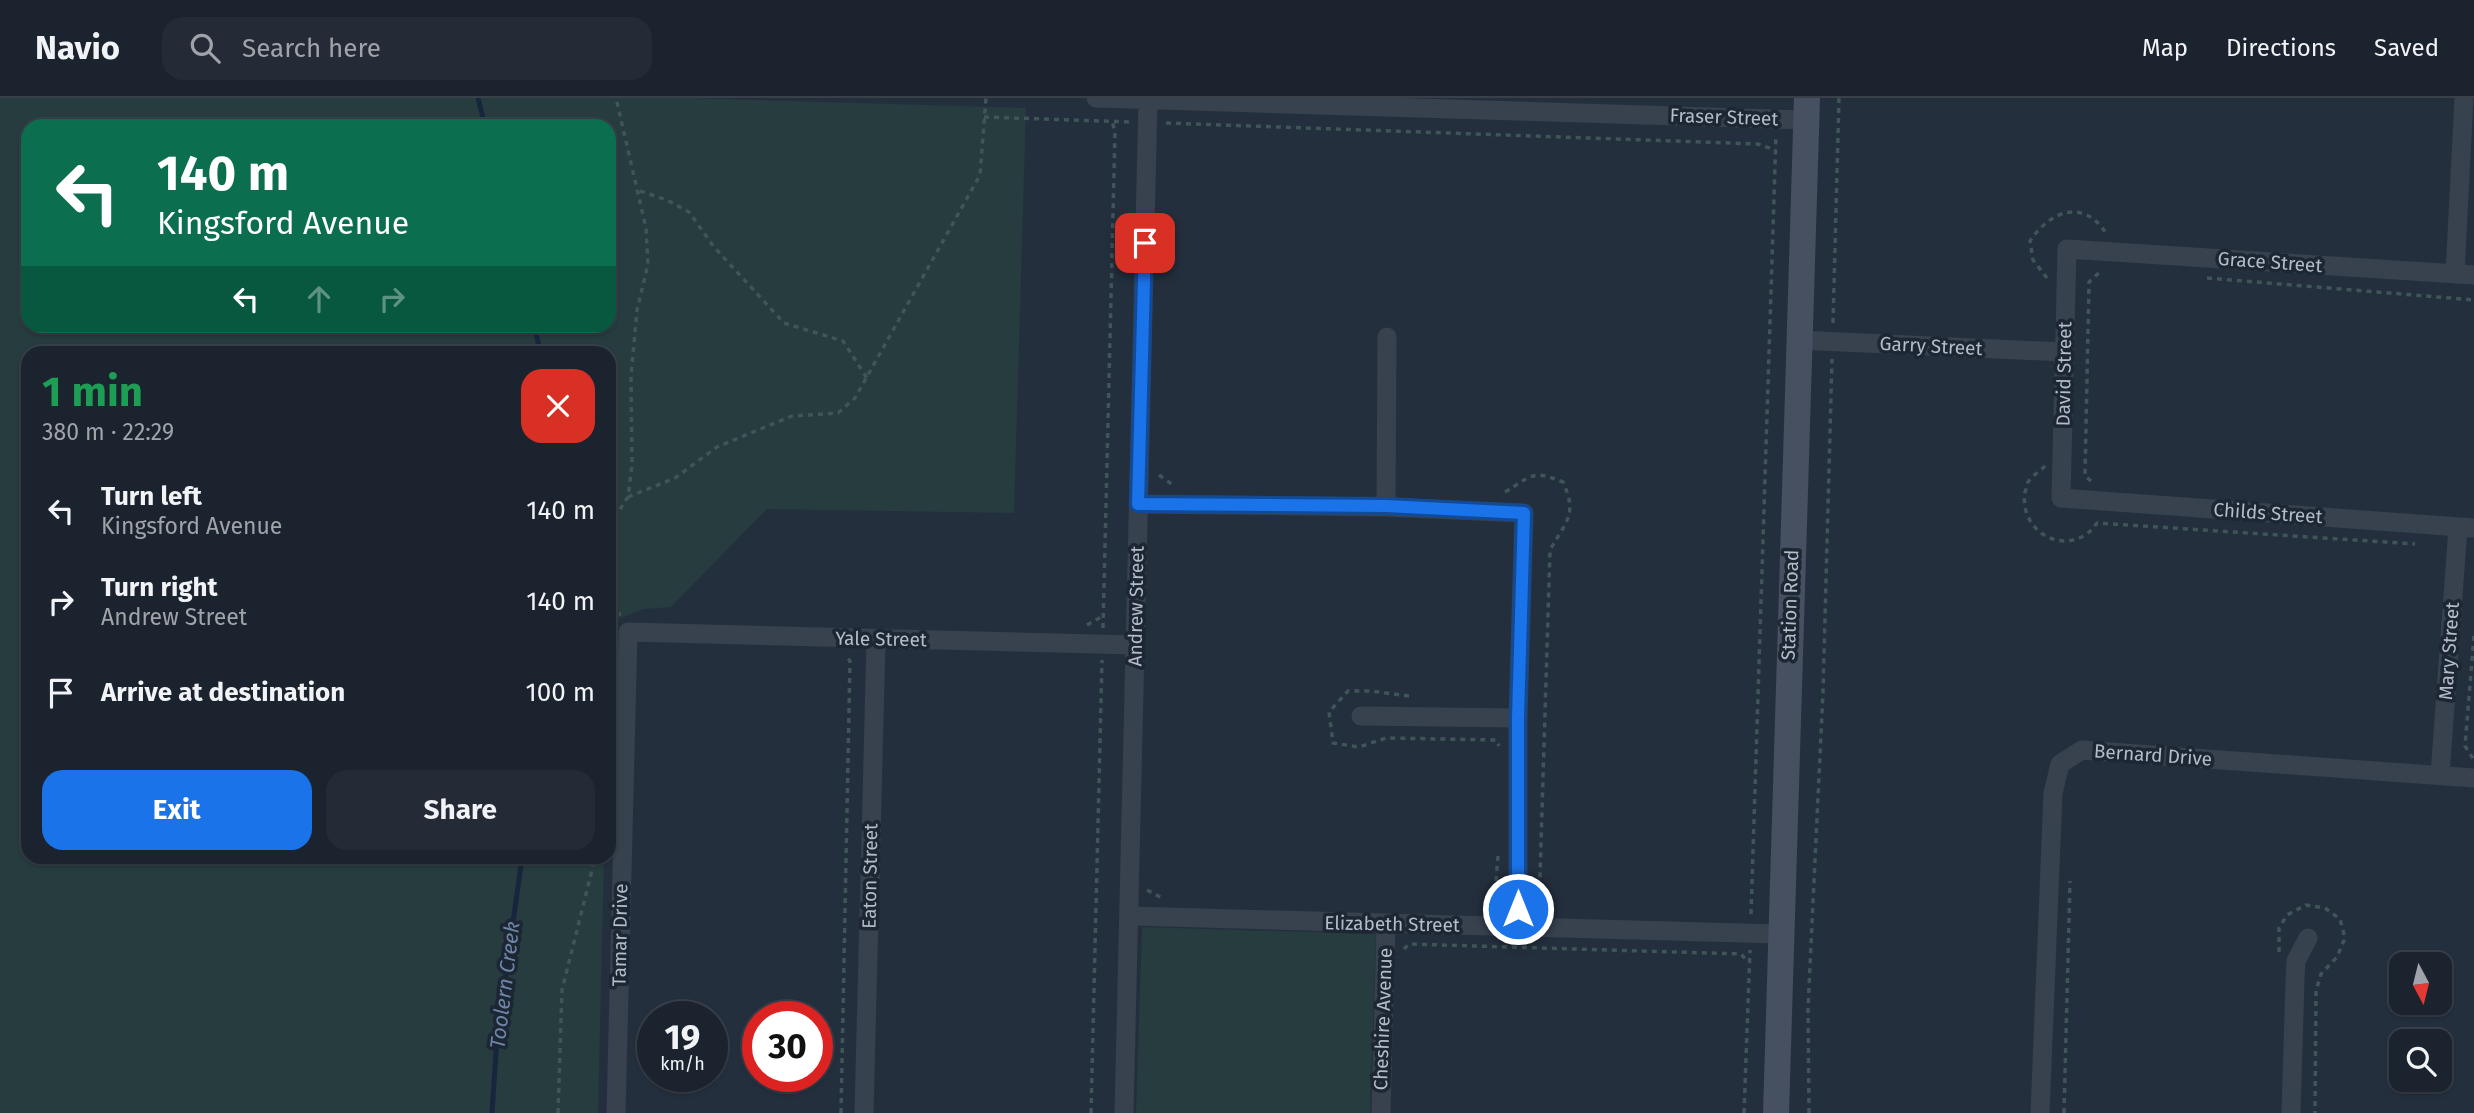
<!DOCTYPE html>
<html lang="en">
<head>
<meta charset="utf-8">
<style>
	:root { --surface:#1b232e; --page:#242b36; --text:#f1f3f6; --muted:#a0a4aa; --line:#39404a; --accent:#1a73e8 }
	body { margin:0; font-family:"Fira Sans",sans-serif; background:var(--page); color:var(--text); height:100vh; display:flex; flex-direction:column; font-size:26px; white-space:nowrap }
	* { box-sizing:border-box; margin:0 }
	p { font-size:23px; color:var(--muted) }
	.icon { flex:none; width:38px; height:38px; fill:none; stroke:currentColor; stroke-width:2; stroke-linecap:round; stroke-linejoin:round }
	.map { position:relative; flex:1; overflow:hidden }
	.panel { position:absolute; left:21px; top:248px; width:595px; height:518px; display:flex; flex-direction:column; background:var(--surface); border-radius:21px; box-shadow:0 2px 5px #0004,0 0 0 2px var(--line) }
	.panel>* { flex:none }
	.guide { position:absolute; left:21px; top:21px; width:595px; height:214px; border-radius:21px; box-shadow:0 2px 5px #0004,0 0 0 2px var(--line); background:#0b6e4f; color:#fff; overflow:hidden }
	.needle { width:46px; rotate:173deg }
	.tools { position:absolute; left:2389px; top:854px; display:grid; gap:14px }
	.tools a { display:grid; place-items:center; width:63px; height:63px; border-radius:14px; background:var(--surface); box-shadow:0 2px 5px #0004,0 0 0 2px var(--line); font-size:35px }
	.speed { position:absolute; left:637px; top:903px; display:flex; gap:14px; font-size:35px; font-weight:700; text-align:center }
	.speed>* { display:grid; place-content:center; width:91px; height:91px; border-radius:50%; background:var(--surface); box-shadow:0 2px 5px #0004,0 0 0 2px var(--line); line-height:1 }
	.speed small { font-size:18px; font-weight:400 }
	.speed .limit { border:10px solid #d22; background:#fff; color:#111 }
	.pin { position:absolute; display:grid; place-items:center; width:60px; height:60px; color:#fff; margin:-30px; border-radius:14px; box-shadow:0 4px 10px #0006 }
	.me { position:absolute; width:77px; margin:-38px; rotate:0deg; stroke-linejoin:round; filter:drop-shadow(0 0 5px #0008) }
	.turn { display:flex; align-items:center; gap:24px; height:147px; padding:0 21px; font-size:32px }
	.turn .icon { width:91px; height:91px; stroke-width:2.5 }
	.turn b { display:block; font-size:49px; line-height:60px }
	.lanes { display:flex; align-items:center; height:66px; padding:0 21px; background:#0003; justify-content:center; gap:35px; direction:ltr }
	.lanes .off { opacity:.35 }
	.round { display:grid; place-items:center; flex:none; width:74px; height:74px; border-radius:21px; background:var(--page) }
	.head { display:flex; align-items:center; justify-content:space-between; height:119px; padding:0 21px }
	h1 { font-size:42px; font-weight:700; line-height:52px; color:#1e9e55 }
	.cta { display:flex; gap:14px; margin-top:auto; padding:14px 21px }
	.cta a { flex:1; height:80px; border-radius:21px; background:var(--accent); color:#fff; font-size:28px; font-weight:700; line-height:80px; text-align:center }
	.cta a+a { background:var(--page); color:var(--text) }
	ul { padding:0; list-style:none }
	li { display:flex; align-items:center; gap:21px; height:91px; padding:0 21px }
	li div { flex:1 }
	li b { display:block; font-size:26px }
	li em { font-style:normal }
	header { display:flex; align-items:center; gap:42px; box-sizing:border-box; height:98px; padding:0 35px; background:var(--surface); border-bottom:2px solid var(--line) }
	header strong { font-size:33px }
	nav { display:flex; gap:38px; margin-inline-start:auto; font-size:24px }
	.search { width:490px; height:63px; background:var(--page); display:flex; align-items:center; gap:18px; box-sizing:border-box; padding:0 24px; border-radius:21px; color:var(--muted); font-size:26px }
	.map>svg:first-child { display:block }
	.green { fill:#263c3f; fill-rule:evenodd }
	.lines { fill:none; stroke-linecap:round; stroke-linejoin:round }
	.stream { stroke:#17263c; stroke-width:5 }
	.path { stroke:#3f5557; stroke-width:3.5; stroke-dasharray:5 5; stroke-linecap:butt }
	.street { stroke:#38414e; stroke-width:19 }
	.secondary { stroke:#465061; stroke-width:26 }
	.route-casing { stroke:#114b97; stroke-width:18 }
	.route { stroke:#1a73e8; stroke-width:12 }
	.labels { text-anchor:middle; dominant-baseline:central; stroke-width:7; stroke-linejoin:round; paint-order:stroke }
	.street-label { font-size:19px; fill:#b4bcc9; stroke:#1d2633 }
	.water-label { font-size:21px; font-style:italic; fill:#6d86a8; stroke:#1d2633 }
</style>
</head>
<body>
<header>
<strong>Navio</strong>
<div class="search"><svg class="icon" aria-label="search" viewBox="0 0 24 24"><circle cx="10" cy="10" r="6"/><path d="M15 15l6 6"/></svg>Search here</div>
<nav><a>Map</a><a>Directions</a><a>Saved</a></nav>
</header>
<div class="map">
<svg width="2474" height="1015" viewBox="0 0 2474 1015">
	<rect width="100%" height="100%" fill="#242f3e"/>
	<path class="green" d="M 0,0 L 690,0 L 1026,10 L 1014,415 L 767,411 L 671,509 L 644,511 L 610,524 L 609,576 L 609,256 L 28,256 L 28,760 L 604,760 L 598,1015 L 0,1015 ZM 28,28 L 609,28 L 609,228 L 28,228 Z
		M 1142,829 L 1376,836 L 1370,1015 L 1136,1015 Z"/>
	<g class="lines">
		<path class="stream" d="M 478,0 L 485,28
			M 534,228 L 541,256
			M 492,1015 L 497,939 L 522,760"/>
		<path class="path" d="M 984,19 L 1131,24
			M 1166,25 L 1758,46 L 1775,52
			M 640,93 L 667,102 L 689,114 L 714,149 L 784,225 L 843,243 L 867,280
			M 2047,180 L 2033,162 L 2030,143 C 2050,113 2083,100 2106,135
			M 2207,180 L 2474,202
			M 1833,225 L 1839,0
			M 2045,368 C 2040,373 2032,378 2028,384 C 2027,386 2026,392 2025,394 C 2018,437 2072,462 2097,425 L 2415,446
			M 1159,377 L 1173,387
			M 2091,383 L 2085,378 L 2089,184 L 2102,172
			M 1505,394 C 1532,378 1531,371 1563,384 C 1578,417 1566,423 1550,452 L 1539,811
			M 628,399 L 675,380 L 717,349 L 792,318 L 838,315 L 855,300 L 980,77 L 986,0
			M 609,428 L 628,399 L 632,367 L 631,278 L 637,212 L 648,166 L 646,130 L 616,0
			M 609,516 L 621,516
			M 1087,527 L 1103,518
			M 1103,530 L 1115,34 L 1112,23
			M 2474,538 L 2465,648 L 2474,662
			M 1409,598 L 1371,593 L 1348,593 L 1329,614 L 1333,645 L 1359,649 L 1386,640 L 1496,642 L 1499,648
			M 1147,792 L 1162,800
			M 1486,810 L 1495,797 L 1498,758
			M 1751,816 L 1776,37
			M 1404,851 L 1409,846 L 1741,856 L 1748,864
			M 2279,854 L 2279,830 L 2287,817 L 2306,807 L 2325,810 L 2340,821 L 2345,840 L 2337,859 L 2321,876 L 2316,893 L 2315,1015
			M 558,1015 L 562,892 L 595,760
			M 841,1015 L 850,563 L 845,557
			M 1091,1015 L 1102,562
			M 1744,1015 L 1750,852
			M 1809,1015 L 1808,910 L 1823,594 L 1832,261
			M 2064,1015 L 2070,783"/>
		<path class="street" d="M 1096,0 L 1806,22
			M 2455,176 L 2464,0
			M 2474,177 L 2067,151 L 2061,400 L 2474,430
			M 1798,242 L 2064,254
			M 1138,406 L 1386,409 L 1524,415 L 1518,620 L 1518,828
			M 1386,409 L 1387,239
			M 1361,618 L 1518,620
			M 2440,677 L 2458,429
			M 1130,818 L 1780,836
			M 616,1015 L 628,534 L 1135,547
			M 864,1015 L 876,542
			M 1124,1015 L 1148,2
			M 1381,1015 L 1386,826
			M 2040,1015 L 2053,695 L 2060,666 L 2082,652 L 2474,680
			M 2291,1015 L 2295,881 L 2296,863 L 2308,840"/>
		<path class="secondary" d="M 1776,1015 L 1807,0"/>
	</g>
	<g class="lines">
		<defs>
			<path id="route" d="M 1145,145 L 1138,406 L 1386,408 L 1524,415 L 1518,620 L 1518,811"/>
		</defs>
		<use href="#route" class="route-casing"/>
		<use href="#route" class="route"/>
	</g>
	<g class="labels">
		<g class="street-label">
			<text transform="translate(1724 19) rotate(2)">Fraser Street</text>
			<text transform="translate(2270 164) rotate(4)">Grace Street</text>
			<text transform="translate(1931 248) rotate(3)">Garry Street</text>
			<text transform="translate(2064 276) rotate(-89)">David Street</text>
			<text transform="translate(2268 415) rotate(4)">Childs Street</text>
			<text transform="translate(1790 507) rotate(-88)">Station Road</text>
			<text transform="translate(1136 508) rotate(-89)">Andrew Street</text>
			<text transform="translate(881 541) rotate(1)">Yale Street</text>
			<text transform="translate(2449 553) rotate(-86)">Mary Street</text>
			<text transform="translate(2153 657) rotate(4)">Bernard Drive</text>
			<text transform="translate(870 778) rotate(-89)">Eaton Street</text>
			<text transform="translate(1392 826) rotate(1)">Elizabeth Street</text>
			<text transform="translate(620 837) rotate(-89)">Tamar Drive</text>
			<text transform="translate(1383 921) rotate(-88)">Cheshire Avenue</text>
		</g>
		<g class="water-label">
			<text transform="translate(505 887) rotate(-83)">Toolern Creek</text>
		</g>
	</g>
</svg>
<div class="tools">
<a><svg class="needle" viewBox="-14 -14 28 28"><path d="M0-13l5 13h-10z" fill="#e53935"/><path d="M0 13l5-13h-10z" fill="#a0a4aa"/></svg></a>
<a><svg class="icon" aria-label="search" viewBox="0 0 24 24"><circle cx="10" cy="10" r="6"/><path d="M15 15l6 6"/></svg></a>
</div>
<div class="speed"><div>19<small>km/h</small></div><div class="limit">30</div></div>
<div class="pin" style="left:1145px;top:145px;background:#d93025"><svg class="icon" aria-label="arrive" viewBox="0 0 24 24"><path d="M6 21V4h12l-3 4 3 4H6"/></svg></div>
<svg class="me" style="left:1518px;top:811px" viewBox="-20 -20 40 40"><circle r="17" fill="#1a73e8" stroke="#fff" stroke-width="3"/><path d="M0-11L8 9 0 5-8 9z" fill="#fff"/></svg>
<div class="guide">
<div class="turn"><svg class="icon" aria-label="left" viewBox="0 0 24 24"><path d="M17 20v-9H6M10 6l-5 5 5 5"/></svg><div><b>140 m</b>Kingsford Avenue</div></div>
<div class="lanes"><svg class="icon" aria-label="left" viewBox="0 0 24 24"><path d="M17 20v-9H6M10 6l-5 5 5 5"/></svg><svg class="icon off" aria-label="ahead" viewBox="0 0 24 24"><path d="M12 20V5M6 11l6-6 6 6"/></svg><svg class="icon off" aria-label="right" viewBox="0 0 24 24"><path d="M7 20v-9h11M14 6l5 5-5 5"/></svg></div>
</div>
<section class="panel">
<div class="head"><div><h1>1 min</h1><p>380 m · 22:29</p></div><a class="round" style="background:#d93025;color:#fff"><svg class="icon" aria-label="close" viewBox="0 0 24 24"><path d="M6 6l12 12M18 6L6 18"/></svg></a></div>
<ul>
<li><svg class="icon" aria-label="left" viewBox="0 0 24 24"><path d="M17 20v-9H6M10 6l-5 5 5 5"/></svg><div><b>Turn left</b><p>Kingsford Avenue</p></div><em>140 m</em></li>
<li><svg class="icon" aria-label="right" viewBox="0 0 24 24"><path d="M7 20v-9h11M14 6l5 5-5 5"/></svg><div><b>Turn right</b><p>Andrew Street</p></div><em>140 m</em></li>
<li><svg class="icon" aria-label="arrive" viewBox="0 0 24 24"><path d="M6 21V4h12l-3 4 3 4H6"/></svg><div><b>Arrive at destination</b></div><em>100 m</em></li>
</ul>
<div class="cta"><a>Exit</a><a>Share</a></div>
</section>
</div>
</body>
</html>
